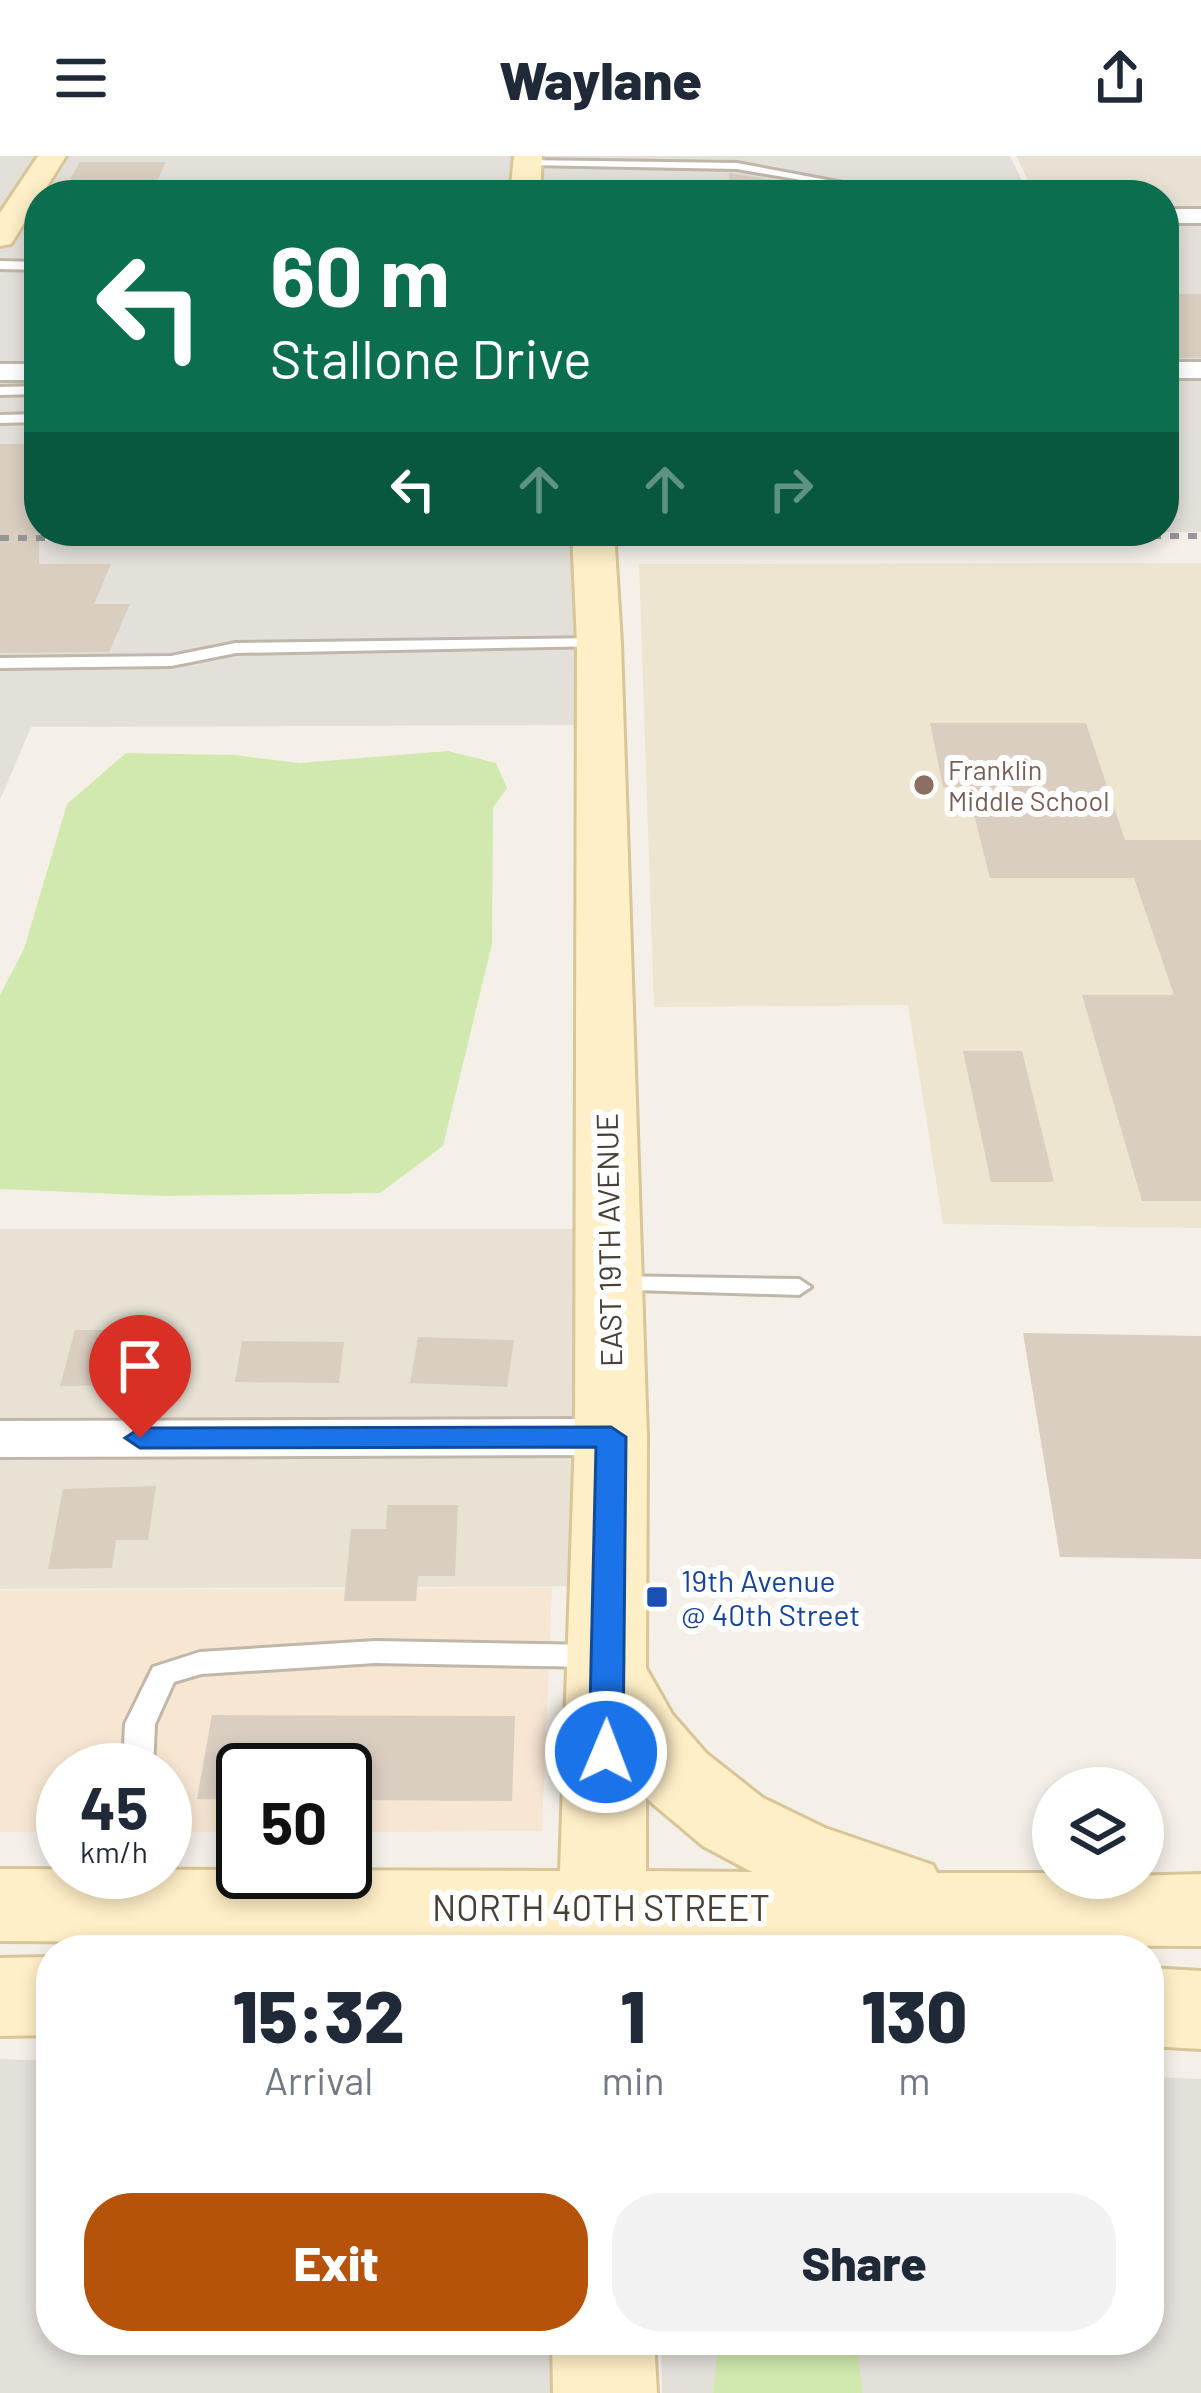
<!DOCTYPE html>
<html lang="en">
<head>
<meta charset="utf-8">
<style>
	:root { --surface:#fff; --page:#f2f2f3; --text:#1f2937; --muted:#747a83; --accent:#b45309 }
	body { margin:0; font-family:Barlow,sans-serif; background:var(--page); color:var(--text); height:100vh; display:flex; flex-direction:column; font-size:45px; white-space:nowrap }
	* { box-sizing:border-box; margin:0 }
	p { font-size:39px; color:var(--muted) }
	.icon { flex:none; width:66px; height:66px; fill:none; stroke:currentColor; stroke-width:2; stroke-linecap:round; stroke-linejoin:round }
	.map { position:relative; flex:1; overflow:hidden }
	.panel { position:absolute; left:36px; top:1779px; width:1128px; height:420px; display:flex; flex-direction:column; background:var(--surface); border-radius:48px; box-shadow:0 6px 18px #0003 }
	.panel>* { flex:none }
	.banner { position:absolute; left:24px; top:24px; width:1155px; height:366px; border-radius:48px; box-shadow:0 6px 18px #0003; background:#0b6e4f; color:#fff; overflow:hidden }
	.fabs { position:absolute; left:1032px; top:1611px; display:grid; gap:24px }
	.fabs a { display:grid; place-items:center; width:132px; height:132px; border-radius:50%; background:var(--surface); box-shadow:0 6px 18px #0003; font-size:60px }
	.speed { position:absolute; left:36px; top:1587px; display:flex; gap:24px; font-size:60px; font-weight:700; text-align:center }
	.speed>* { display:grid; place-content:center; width:156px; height:156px; border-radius:50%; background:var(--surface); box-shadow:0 6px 18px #0003; line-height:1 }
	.speed small { font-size:30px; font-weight:400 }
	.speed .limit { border:6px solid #111; border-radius:18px; background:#fff; color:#111 }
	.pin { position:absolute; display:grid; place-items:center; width:102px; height:102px; color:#fff; margin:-123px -51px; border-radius:50% 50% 50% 0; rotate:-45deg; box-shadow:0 0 12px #0007 }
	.pin .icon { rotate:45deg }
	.me { position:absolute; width:132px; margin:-66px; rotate:1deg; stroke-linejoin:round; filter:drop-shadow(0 0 9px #0008) }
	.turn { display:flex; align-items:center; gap:42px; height:252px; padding:0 48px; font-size:54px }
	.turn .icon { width:156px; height:156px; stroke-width:2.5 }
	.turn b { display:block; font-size:84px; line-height:102px }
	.lanes { display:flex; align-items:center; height:114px; padding:0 48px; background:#0003; justify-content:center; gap:60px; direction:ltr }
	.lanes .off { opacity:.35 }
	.eta { display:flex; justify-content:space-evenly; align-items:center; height:204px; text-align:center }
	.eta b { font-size:72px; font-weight:800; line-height:84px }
	.primary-button { display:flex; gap:24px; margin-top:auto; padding:24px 48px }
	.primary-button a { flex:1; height:138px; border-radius:48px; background:var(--accent); color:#fff; font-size:48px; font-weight:800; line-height:138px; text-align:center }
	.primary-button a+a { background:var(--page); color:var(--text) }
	header { display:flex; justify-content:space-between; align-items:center; height:156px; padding:0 48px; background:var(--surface); font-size:54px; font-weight:800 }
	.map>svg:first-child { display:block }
	.residential { fill:#e8e2d5 }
	.commercial { fill:#f6e6d2 }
	.industrial { fill:#e3dfd9 }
	.education { fill:#eee5d1 }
	.green { fill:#d1e9af }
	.building { fill:#d9cec0 }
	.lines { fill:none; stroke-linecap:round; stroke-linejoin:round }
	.lane-casing { stroke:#c0b7aa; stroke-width:6 }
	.street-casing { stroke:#c0b7aa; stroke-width:6 }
	.secondary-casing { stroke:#d8c598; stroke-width:6 }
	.lane { fill:#fff; fill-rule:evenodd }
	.street { fill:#fff; fill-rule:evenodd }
	.secondary { fill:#ffefc7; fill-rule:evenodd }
	.rail { stroke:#979797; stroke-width:6; stroke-dasharray:9 9; stroke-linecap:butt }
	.route { fill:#1a73e8; stroke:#114b97; stroke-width:3 }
	.education-dot { fill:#8d6e63; stroke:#fff; stroke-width:4.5 }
	.transit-dot { fill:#1a4fb4; stroke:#fff; stroke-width:4.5 }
	.labels { text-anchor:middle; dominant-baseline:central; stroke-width:12; stroke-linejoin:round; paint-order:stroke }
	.far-education-label { font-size:27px; fill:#785e54; stroke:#fff; text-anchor:start }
	.street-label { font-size:30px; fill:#484036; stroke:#fff }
	.transit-label { font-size:30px; fill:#164399; stroke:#fff; text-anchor:start }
	.near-street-label { font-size:36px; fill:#484036; stroke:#fff }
</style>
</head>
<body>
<header><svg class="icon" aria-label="menu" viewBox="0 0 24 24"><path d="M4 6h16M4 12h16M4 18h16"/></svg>Waylane<svg class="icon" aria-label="share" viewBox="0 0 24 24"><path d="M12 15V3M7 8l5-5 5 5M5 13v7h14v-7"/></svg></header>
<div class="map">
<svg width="1201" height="2237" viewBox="0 0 1201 2237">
	<rect width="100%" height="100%" fill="#f4f0e8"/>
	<path class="residential" d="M 1016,0 L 1201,0 L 1201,59 L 1164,59 L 1164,39 L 1035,39 Z
		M 0,1073 L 609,1073 L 617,1430 L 0,1433 Z"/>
	<path class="commercial" d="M 552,1432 L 542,1675 L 345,1676 L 345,1614 L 243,1614 L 243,1676 L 165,1676 L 165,1614 L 63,1614 L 63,1676 L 0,1676 L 0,1434 Z"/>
	<path class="industrial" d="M 0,0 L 1010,0 L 1029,39 L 39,39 L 39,375 L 1164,375 L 1164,64 L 1201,64 L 1201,376 L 0,379 Z
		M 0,385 L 593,385 L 595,569 L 31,571 L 0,644 Z
		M 0,1903 L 51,1905 L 51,2184 L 552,2184 L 555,2237 L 0,2237 Z
		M 1149,1921 L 1201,1923 L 1201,2237 L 662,2237 L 661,2184 L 1149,2184 Z"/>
	<path class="education" d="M 1201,407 L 1201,1072 L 943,1068 L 908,849 L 654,851 L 639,408 Z"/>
	<path class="green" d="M 448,595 L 496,607 L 507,632 L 493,652 L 492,788 L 443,990 L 380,1037 L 162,1040 L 0,1033 L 0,839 L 24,793 L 67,648 L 126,597 L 235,599 L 299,607 Z
		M 719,2184 L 856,2184 L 863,2237 L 713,2237 Z"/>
	<path class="building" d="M 80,6 L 166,6 L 150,39 L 61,39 Z
		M 729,17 L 778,25 L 781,39 L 731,39 Z
		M 1164,138 L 1201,138 L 1201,202 L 1164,202 Z
		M 0,288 L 39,288 L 39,408 L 111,408 L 94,448 L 130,448 L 109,496 L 0,497 Z
		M 930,567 L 1086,567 L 1125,684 L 1201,684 L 1201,1045 L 1142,1045 L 1082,839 L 1174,839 L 1134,722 L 990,722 L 967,631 L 943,631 Z
		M 963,895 L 1022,895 L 1054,1026 L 991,1026 Z
		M 75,1174 L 147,1174 L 135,1229 L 60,1230 Z
		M 1023,1177 L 1201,1180 L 1201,1403 L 1060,1401 Z
		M 418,1181 L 514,1184 L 507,1231 L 410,1227 Z
		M 242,1185 L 344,1186 L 339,1227 L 235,1226 Z
		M 156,1330 L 148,1384 L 116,1384 L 112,1412 L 48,1413 L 63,1333 Z
		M 387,1349 L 458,1349 L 455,1420 L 418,1420 L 416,1445 L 344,1445 L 351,1373 L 386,1373 Z
		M 212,1559 L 515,1560 L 512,1645 L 345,1644 L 345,1614 L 243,1614 L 243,1644 L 197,1643 Z"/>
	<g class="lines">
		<defs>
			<path id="lane" d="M 525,4 L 737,7 L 870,32 L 865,35 L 737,13 L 529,9 Z
				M 0,105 L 39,106 L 39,114 L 0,113 Z
				M 39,230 L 39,238 L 0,239 L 0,231 Z
				M 39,258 L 39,266 L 0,267 L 0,259 Z
				M 599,482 L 607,487 L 605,490 L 236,497 L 171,510 L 0,512 L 0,502 L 171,500 L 236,487 Z
				M 611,1120 L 799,1123 L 811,1131 L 799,1139 L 602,1133 L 599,1128 L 602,1123 Z
				M 375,1485 L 598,1489 L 608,1492 L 612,1500 L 608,1508 L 598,1511 L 375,1507 L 201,1518 L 174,1526 L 155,1568 L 153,1614 L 123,1614 L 125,1568 L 153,1511 L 200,1496 Z"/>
			<path id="street" d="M 39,53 L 39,67 L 14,67 L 3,60 L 14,53 Z
				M 1164,53 L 1201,53 L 1201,67 L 1164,67 Z
				M 1164,206 L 1201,206 L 1201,222 L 1164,222 Z
				M 0,208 L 39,208 L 39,224 L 0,224 Z
				M 611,1263 L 629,1268 L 637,1281 L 629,1294 L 611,1299 L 0,1301 L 0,1265 Z"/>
			<path id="secondary" d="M 38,0 L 66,0 L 11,88 L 0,90 L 0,57 Z
				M 514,0 L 542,0 L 540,39 L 510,39 Z
				M 572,375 L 614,375 L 621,487 L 647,1281 L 646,1512 L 672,1558 L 706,1597 L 763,1642 L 825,1672 L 933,1709 L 937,1717 L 1053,1717 L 1053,1722 L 1201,1718 L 1201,1790 L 645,1788 L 645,1794 L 557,1794 L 557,1788 L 0,1785 L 0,1713 L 560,1715 L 575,1281 L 577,487 ZM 646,1642 L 703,1690 L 752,1716 L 646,1715 Z
				M 51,1801 L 51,1879 L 0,1880 L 0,1802 Z
				M 1149,1812 L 1201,1815 L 1201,1893 L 1149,1890 Z
				M 552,2184 L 654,2184 L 657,2237 L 553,2237 Z"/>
		</defs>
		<use href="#lane" class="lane-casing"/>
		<use href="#street" class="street-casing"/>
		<use href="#secondary" class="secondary-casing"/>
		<use href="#lane" class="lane"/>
		<use href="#street" class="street"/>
		<use href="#secondary" class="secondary"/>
		<path class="rail" d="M 0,382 L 1201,380"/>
	</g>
	<path class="route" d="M 611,1271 L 626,1281 L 623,1596 L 618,1605 L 606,1609 L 594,1605 L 589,1596 L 596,1291 L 140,1292 L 125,1282 L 140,1272 Z"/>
	<circle class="education-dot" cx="924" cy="629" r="12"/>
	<rect class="transit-dot" x="645" y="1429" width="24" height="24" rx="6"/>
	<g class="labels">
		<g class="far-education-label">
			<text x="948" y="613">Franklin<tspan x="948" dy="31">Middle School</tspan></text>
		</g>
		<g class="street-label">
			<text transform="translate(608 1084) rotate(-91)">EAST 19TH AVENUE</text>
		</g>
		<g class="transit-label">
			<text x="681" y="1424">19th Avenue<tspan x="681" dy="34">@ 40th Street</tspan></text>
		</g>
		<g class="near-street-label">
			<text x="601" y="1750">NORTH 40TH STREET</text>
		</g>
	</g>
</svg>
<div class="fabs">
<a><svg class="icon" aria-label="layers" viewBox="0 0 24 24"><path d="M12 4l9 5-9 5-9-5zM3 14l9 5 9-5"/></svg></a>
</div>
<div class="speed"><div>45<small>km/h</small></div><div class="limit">50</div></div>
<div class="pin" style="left:140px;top:1282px;background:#d93025"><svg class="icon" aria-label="arrive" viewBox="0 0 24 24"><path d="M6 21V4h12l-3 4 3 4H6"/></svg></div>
<svg class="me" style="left:606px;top:1596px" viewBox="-20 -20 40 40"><circle r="17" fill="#1a73e8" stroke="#fff" stroke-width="3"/><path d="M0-11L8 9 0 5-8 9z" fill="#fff"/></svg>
<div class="banner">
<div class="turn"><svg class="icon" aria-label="left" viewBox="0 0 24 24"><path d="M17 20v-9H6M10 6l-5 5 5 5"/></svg><div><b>60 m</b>Stallone Drive</div></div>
<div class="lanes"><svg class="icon" aria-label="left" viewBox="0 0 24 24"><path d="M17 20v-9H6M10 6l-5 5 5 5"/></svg><svg class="icon off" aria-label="ahead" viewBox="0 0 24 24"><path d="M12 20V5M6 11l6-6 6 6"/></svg><svg class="icon off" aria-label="ahead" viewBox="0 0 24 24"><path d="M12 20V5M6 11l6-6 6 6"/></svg><svg class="icon off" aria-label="right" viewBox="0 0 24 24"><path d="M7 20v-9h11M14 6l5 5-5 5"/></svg></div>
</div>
<section class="panel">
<div class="eta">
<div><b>15:32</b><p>Arrival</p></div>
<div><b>1</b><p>min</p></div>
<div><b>130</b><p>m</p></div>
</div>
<div class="primary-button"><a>Exit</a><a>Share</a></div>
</section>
</div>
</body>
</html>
